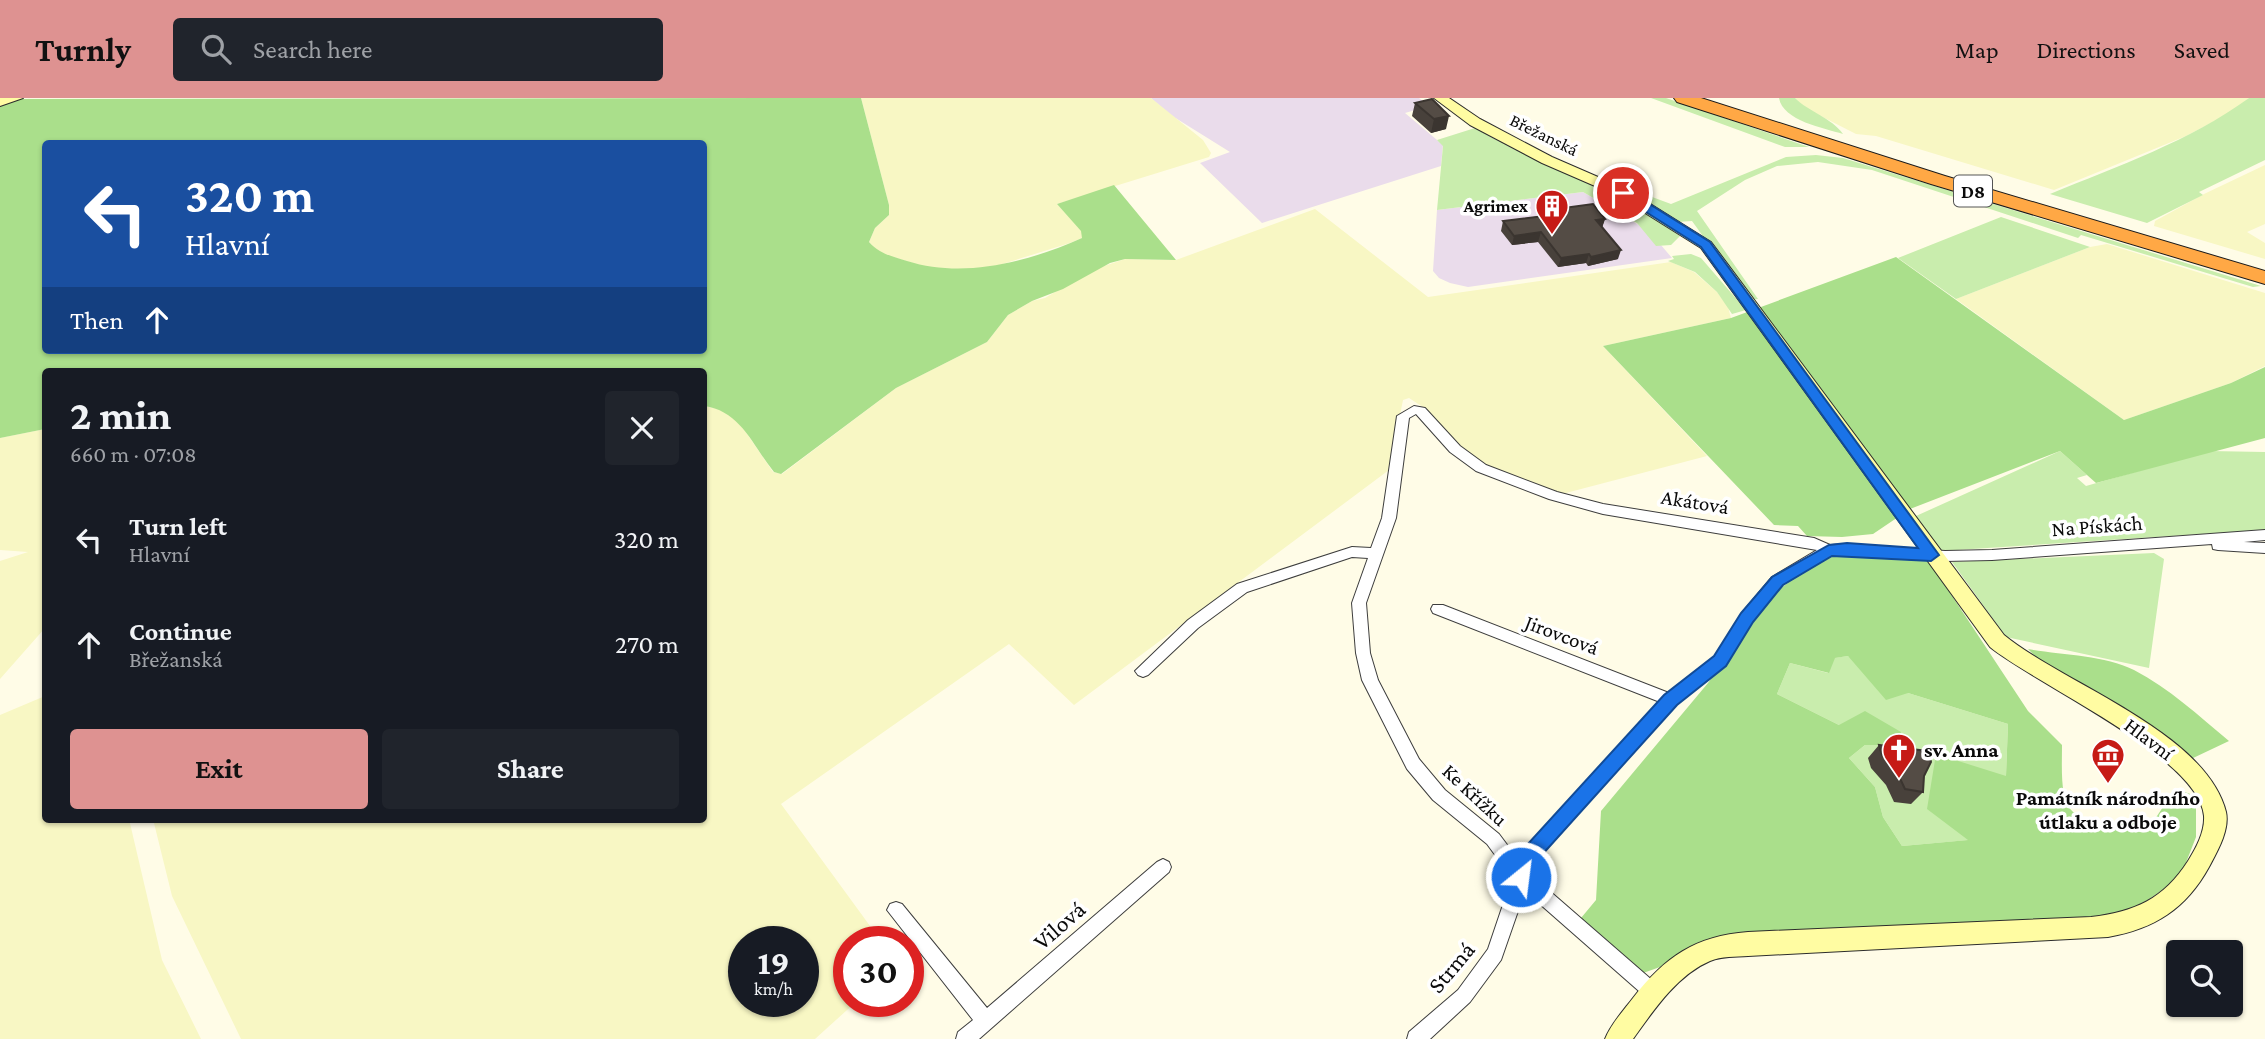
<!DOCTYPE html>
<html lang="en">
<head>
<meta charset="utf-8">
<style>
	:root { --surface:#171b24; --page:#20242c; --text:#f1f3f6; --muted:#9ea1a6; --accent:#de9291 }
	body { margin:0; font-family:"Crimson Pro",serif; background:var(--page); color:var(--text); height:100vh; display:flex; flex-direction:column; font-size:26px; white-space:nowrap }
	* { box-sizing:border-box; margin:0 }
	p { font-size:23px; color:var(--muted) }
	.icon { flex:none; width:38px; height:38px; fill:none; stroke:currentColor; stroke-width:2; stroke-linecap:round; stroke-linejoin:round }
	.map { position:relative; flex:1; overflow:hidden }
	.side { position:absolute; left:42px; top:270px; width:665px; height:455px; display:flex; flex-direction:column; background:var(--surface); border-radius:7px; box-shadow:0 2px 5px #0004 }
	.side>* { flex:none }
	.hud { position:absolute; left:42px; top:42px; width:665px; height:214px; border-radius:7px; box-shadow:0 2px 5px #0004; background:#1a4fa0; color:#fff; overflow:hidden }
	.fabs { position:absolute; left:2166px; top:842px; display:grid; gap:14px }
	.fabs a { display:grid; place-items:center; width:77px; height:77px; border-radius:7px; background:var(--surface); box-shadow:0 2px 5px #0004; font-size:35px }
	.speed { position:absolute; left:728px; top:828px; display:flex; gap:14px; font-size:35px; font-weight:700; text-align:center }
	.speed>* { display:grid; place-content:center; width:91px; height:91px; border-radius:50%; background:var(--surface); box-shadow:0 2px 5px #0004; line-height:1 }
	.speed small { font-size:18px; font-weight:400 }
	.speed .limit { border:10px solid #d22; background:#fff; color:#111 }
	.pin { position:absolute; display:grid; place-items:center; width:60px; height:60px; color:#fff; margin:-30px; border:4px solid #fff; border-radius:50%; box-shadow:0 2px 7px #0007 }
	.me { position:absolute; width:77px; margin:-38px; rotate:29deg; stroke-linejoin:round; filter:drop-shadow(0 0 5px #0008) }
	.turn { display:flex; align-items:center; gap:24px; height:147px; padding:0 28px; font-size:32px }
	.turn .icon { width:91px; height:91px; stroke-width:2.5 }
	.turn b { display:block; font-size:49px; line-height:60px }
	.then { display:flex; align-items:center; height:66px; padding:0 28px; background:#0003; gap:14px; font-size:26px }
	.round { display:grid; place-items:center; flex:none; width:74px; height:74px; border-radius:7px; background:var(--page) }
	.summary { display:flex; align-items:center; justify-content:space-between; height:119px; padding:0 28px }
	h1 { font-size:42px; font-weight:700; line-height:52px }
	.primary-button { display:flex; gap:14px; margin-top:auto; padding:14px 28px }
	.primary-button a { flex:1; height:80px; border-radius:7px; background:var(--accent); color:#111; font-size:28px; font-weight:700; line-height:80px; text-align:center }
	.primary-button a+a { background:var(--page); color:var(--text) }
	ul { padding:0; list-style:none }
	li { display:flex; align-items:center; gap:21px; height:105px; padding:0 28px }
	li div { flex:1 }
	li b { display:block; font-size:26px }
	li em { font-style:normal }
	header { display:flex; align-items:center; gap:42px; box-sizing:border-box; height:98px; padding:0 35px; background:var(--accent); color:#111 }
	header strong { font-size:33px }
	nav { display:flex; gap:38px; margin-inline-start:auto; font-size:24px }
	.search { width:490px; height:63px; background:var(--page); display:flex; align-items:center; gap:18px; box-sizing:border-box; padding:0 24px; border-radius:7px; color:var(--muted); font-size:26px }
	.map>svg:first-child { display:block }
	.industrial { fill:#eadceb }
	.farmland { fill:#f8f7c4; fill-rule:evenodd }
	.green { fill:#c9edad }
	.forest { fill:#aadf8b; fill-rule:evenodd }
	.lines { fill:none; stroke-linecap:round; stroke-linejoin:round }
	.street-casing { stroke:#3d3d3d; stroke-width:2 }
	.secondary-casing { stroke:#2c2c2c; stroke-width:2 }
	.highway-casing { stroke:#1b1b1b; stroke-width:2 }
	.street { fill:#fff; fill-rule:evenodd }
	.secondary { fill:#fffca2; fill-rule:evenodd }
	.highway { fill:#ffa845; fill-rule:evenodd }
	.wall { fill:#48413b }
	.shaded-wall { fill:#3b3530 }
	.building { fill:#544c45; stroke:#3b3530; stroke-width:2 }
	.route { fill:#1a73e8; stroke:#114b97; stroke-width:2 }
	.labels { text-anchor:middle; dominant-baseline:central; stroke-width:7; stroke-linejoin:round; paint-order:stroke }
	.far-street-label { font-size:18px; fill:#0a0a0a; stroke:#fff }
	.far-poi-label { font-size:18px; font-weight:bold; fill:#0a0a0a; stroke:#fff; text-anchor:end }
	.shield { fill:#fff; stroke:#545454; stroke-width:2 }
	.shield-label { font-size:19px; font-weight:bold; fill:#0a0a0a }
	.street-label { font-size:21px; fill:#0a0a0a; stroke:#fff }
	.poi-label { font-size:21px; font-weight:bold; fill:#0a0a0a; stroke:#fff; text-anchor:start }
	.near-street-label { font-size:24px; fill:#0a0a0a; stroke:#fff }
</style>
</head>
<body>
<header>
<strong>Turnly</strong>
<div class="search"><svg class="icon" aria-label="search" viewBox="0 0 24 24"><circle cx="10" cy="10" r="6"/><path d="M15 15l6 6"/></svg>Search here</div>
<nav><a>Map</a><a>Directions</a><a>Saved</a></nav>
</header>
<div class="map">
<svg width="2265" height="941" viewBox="0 0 2265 941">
	<rect width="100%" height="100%" fill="#fffce7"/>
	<path class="industrial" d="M 1151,0 L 1419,0 L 1429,8 L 1405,15 L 1443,47 L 1441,68 L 1262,125 L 1200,65 L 1230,54 L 1169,16 Z
		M 1583,94 L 1649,133 L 1672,160 L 1468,189 L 1450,185 L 1439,180 L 1433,173 L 1437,112 Z"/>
	<path class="farmland" d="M 861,0 L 1151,0 L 1203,42 L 1211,55 L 1209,59 L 1057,106 L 1082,133 L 1082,140 L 1070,145 L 993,169 L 959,172 L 926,169 L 879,155 L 869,144 L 875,130 L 889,117 L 889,107 Z
		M 1795,0 L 2249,0 L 2232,14 L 2186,38 L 2054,92 L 1876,38 L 1856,36 L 1805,10 Z
		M 2265,67 L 2265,126 L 2247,134 L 2265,145 L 2265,161 L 2154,128 L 2155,123 L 2204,96 Z
		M 1315,111 L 1428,199 L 1671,164 L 1694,174 L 1717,194 L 1728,209 L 1731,220 L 1603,248 L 1707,358 L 1562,396 L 1486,368 L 1463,354 L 1426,311 L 1409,300 L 1403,302 L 1389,372 L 1074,607 L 1009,546 L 781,706 L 881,843 L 849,844 L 849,903 L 857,903 L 815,941 L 241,941 L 172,798 L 153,721 L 704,721 L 704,308 L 724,312 L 739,324 L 773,374 L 782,376 L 896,290 L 987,244 L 1008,217 L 1032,203 L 1045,200 L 1092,172 L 1125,161 L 1176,162 ZM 744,844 L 803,844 L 803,903 L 744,903 Z
		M 2107,146 L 2265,195 L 2265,268 L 2231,285 L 2124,322 L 1956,201 L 2090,149 Z
		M 45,331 L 45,530 L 0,581 L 0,463 L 28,454 L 0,452 L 0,340 Z
		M 45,598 L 46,721 L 129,721 L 162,862 L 201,941 L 0,941 L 0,617 Z"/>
	<path class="green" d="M 1651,0 L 1666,0 L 1809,49 L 1785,49 Z
		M 1779,0 L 1795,0 C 1809,14 1832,20 1843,36 C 1824,30 1783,23 1779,0 Z
		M 2249,0 L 2265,0 L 2265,62 L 2199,94 L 2203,97 L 2147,125 L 2050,96 C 2118,68 2190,43 2249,0 Z
		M 1475,30 C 1543,70 1616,91 1680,138 L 1671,147 L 1656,148 L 1637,125 L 1583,94 L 1437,112 L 1443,48 L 1437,42 Z
		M 1816,57 L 1843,60 L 2261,188 L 2253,189 L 2081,137 L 2078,140 L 1872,72 L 1818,64 L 1777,68 L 1745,82 L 1697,113 L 1758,201 L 1749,202 L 1692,123 L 1677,124 L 1609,83 L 1671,106 L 1786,59 Z
		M 2001,119 L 2090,149 L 1956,201 L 1898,160 Z
		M 1691,156 L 1701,160 L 1746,212 L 1732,216 L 1717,194 L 1695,174 L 1668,163 L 1674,161 L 1672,158 Z
		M 2060,353 L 2087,377 L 2077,380 L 2086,388 L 2209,353 L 2265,354 L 2265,432 L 1941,453 L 1916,418 Z
		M 2154,455 L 2164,461 L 2149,570 L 2006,539 L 1952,464 Z
		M 1848,558 L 1908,595 L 2008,626 L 2006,678 L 1969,742 L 1902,748 L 1883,719 L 1875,689 L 1849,660 L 1865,647 L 1896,647 L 1839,627 L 1777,596 L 1790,565 L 1828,575 L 1834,560 Z"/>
	<path class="forest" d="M 861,0 L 889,107 L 889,117 L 875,130 L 869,144 C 880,156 891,158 907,163 C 964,181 1028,164 1082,140 L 1081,133 L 1057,106 L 1114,87 L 1176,162 L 1125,161 L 1110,165 L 1063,191 L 1032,203 L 1008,217 L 987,244 L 896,290 L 781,376 L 774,374 C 752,347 741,313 704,308 L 704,273 L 46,273 L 45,331 L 0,340 L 0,1 ZM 46,46 L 704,46 L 704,252 L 46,252 Z
		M 1896,159 L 2124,322 L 2231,285 L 2265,269 L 2265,340 L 2096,385 L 2060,353 L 1910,411 L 1873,436 L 1842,439 L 1807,438 L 1798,428 L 1774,427 L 1603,248 L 1731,220 Z
		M 1849,453 L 1929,463 L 2028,613 L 2062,647 C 2062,663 2061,681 2064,697 C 2071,735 2129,725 2155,721 L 2167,703 L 2179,692 L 2196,698 L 2196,739 L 2180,780 L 2133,812 L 2071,826 L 1680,862 L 1643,875 L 1601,843 L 1581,820 L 1596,802 L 1601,713 L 1708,585 L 1773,496 L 1825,457 ZM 1848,558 L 1886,602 L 1908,595 L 2008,626 L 2006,678 L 1936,656 L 1927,711 L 1968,742 L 1902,748 L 1883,719 L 1875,689 L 1849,660 L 1865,647 L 1896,647 L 1901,634 L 1865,613 L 1839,627 L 1777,596 L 1790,565 L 1829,575 L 1835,560 Z
		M 2028,551 C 2062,557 2104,557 2134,572 C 2169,590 2199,618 2229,643 L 2191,661 L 2039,562 Z"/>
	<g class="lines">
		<defs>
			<path id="street" d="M 1414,308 L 1425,310 L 1460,348 L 1486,367 L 1557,394 L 1603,406 L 1814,440 L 1830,447 L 1847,446 L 1945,453 L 1992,452 L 2265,432 L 2265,442 L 2244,444 L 2265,445 L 2265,455 L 2218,452 L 2213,451 L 2212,446 L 1992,462 L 1945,463 L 1832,457 L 1782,487 L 1752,523 L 1725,567 L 1676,606 L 1530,769 L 1530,776 L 1660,889 L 1663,895 L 1660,901 L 1654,904 L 1648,901 L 1525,793 L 1501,862 L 1470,904 L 1430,941 L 1407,941 L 1409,934 L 1458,892 L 1488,851 L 1512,780 L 1487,746 L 1433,702 L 1407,671 L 1362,582 L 1356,555 L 1352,505 L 1368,460 L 1352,459 L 1247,494 L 1198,530 L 1148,577 L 1143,579 L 1138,577 L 1135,573 L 1188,522 L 1237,486 L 1352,449 L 1371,450 L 1382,420 L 1397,318 ZM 1416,316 L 1450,354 L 1476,373 L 1549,401 L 1603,416 L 1817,452 L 1772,479 L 1742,515 L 1715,559 L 1669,595 L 1443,507 L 1433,507 L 1431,511 L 1433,515 L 1660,604 L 1517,760 L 1499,736 L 1445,692 L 1419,661 L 1378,582 L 1370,555 L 1366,505 L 1396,420 L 1409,320 Z
				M 1163,761 L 1169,764 L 1171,769 L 1169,774 L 979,941 L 956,941 L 958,934 L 973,922 L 887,812 L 890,806 L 896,804 L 902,806 L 987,910 L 1157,764 Z"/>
			<path id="secondary" d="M 0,0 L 23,0 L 0,8 Z
				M 1434,0 L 1449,0 L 1480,21 L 1552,59 L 1628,92 L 1711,144 L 2004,537 C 2064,586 2206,634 2226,714 C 2230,732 2217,754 2209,769 C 2186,811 2154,831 2108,839 L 1748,858 C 1736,859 1721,858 1710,863 C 1677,877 1653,913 1633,941 L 1605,941 C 1611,926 1623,913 1633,900 C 1665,859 1695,838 1748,834 L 2091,819 C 2134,814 2164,801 2188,763 C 2196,750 2205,734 2204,718 C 2199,659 2035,586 1990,549 L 1701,150 L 1618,98 L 1542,65 L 1470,27 Z"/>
			<path id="highway" d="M 1674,0 L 1701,0 L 1945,78 L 2265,173 L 2265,186 L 1931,86 L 1677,4 Z"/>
		</defs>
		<use href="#street" class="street-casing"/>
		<use href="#secondary" class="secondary-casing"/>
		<use href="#highway" class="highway-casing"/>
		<use href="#street" class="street"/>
		<use href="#secondary" class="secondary"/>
		<use href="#highway" class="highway"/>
	</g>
	<path class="wall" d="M 1415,5 L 1446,31 L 1431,35 L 1412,18 Z
		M 1549,112 L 1605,121 L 1602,129 L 1618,161 L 1588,168 L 1586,165 L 1558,169 L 1538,144 L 1512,147 L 1501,133 L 1503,123 L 1548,117 Z
		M 1893,641 L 1911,651 L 1924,678 L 1923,694 L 1911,706 L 1894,704 L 1886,687 L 1871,670 L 1868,660 L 1879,647 L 1887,648 Z"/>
	<path class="shaded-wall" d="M 1449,18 L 1446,31 L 1431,35 L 1434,21 Z
		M 1605,121 L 1602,130 L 1596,122 Z
		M 1541,134 L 1538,144 L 1512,147 L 1514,138 Z
		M 1621,152 L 1618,161 L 1588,168 L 1591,159 Z
		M 1589,156 L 1586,165 L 1558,169 L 1561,160 Z"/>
	<path class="building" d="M 1432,1 L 1449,18 L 1434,21 L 1415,5 Z
		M 1593,106 L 1605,121 L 1596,122 L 1621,152 L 1591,159 L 1589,156 L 1561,160 L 1541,134 L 1514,138 L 1503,123 L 1553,117 L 1549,112 Z
		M 1893,641 L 1909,643 L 1911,651 L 1928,653 L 1931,664 L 1924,678 L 1923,694 L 1905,691 L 1897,674 L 1882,657 L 1879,647 L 1895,649 Z"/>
	<path class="route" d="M 1619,92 L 1627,92 L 1710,144 L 1939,457 L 1931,463 L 1832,458 L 1783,487 L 1753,524 L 1726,568 L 1677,607 L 1531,769 L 1528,785 L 1521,787 L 1514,785 L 1511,779 L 1515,760 L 1664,597 L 1714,558 L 1741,515 L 1772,479 L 1829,447 L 1847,445 L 1918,450 L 1701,149 L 1619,97 Z"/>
	<defs>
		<symbol id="building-pin" viewBox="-11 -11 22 30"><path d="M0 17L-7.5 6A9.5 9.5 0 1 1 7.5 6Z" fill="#c61b16" stroke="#fff"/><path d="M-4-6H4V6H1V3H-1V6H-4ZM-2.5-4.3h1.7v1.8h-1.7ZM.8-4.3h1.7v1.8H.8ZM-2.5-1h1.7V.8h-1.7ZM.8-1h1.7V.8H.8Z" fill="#fff"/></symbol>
		<symbol id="church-pin" viewBox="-11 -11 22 30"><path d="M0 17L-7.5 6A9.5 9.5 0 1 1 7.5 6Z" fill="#c61b16" stroke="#fff"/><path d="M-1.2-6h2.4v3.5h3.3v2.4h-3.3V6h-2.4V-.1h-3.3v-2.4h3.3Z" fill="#fff"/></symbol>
		<symbol id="museum-pin" viewBox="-11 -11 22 30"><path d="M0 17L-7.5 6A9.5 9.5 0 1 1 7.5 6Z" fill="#c61b16" stroke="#fff"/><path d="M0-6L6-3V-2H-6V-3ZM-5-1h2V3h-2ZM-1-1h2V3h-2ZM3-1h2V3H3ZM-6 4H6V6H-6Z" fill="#fff"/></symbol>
	</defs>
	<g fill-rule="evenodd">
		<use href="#building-pin" x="1533" y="89" width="38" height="52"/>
		<use href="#church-pin" x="1880" y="633" width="38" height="52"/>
		<use href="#museum-pin" x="2089" y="638" width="38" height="52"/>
	</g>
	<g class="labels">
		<g class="far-street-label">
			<text transform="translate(1544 37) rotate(26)">Břežanská</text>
		</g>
		<g class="far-poi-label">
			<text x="1528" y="108">Agrimex</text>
		</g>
		<rect class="shield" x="1954" y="77.5" width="38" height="31" rx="5"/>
		<g class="shield-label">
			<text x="1973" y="93">D8</text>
		</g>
		<g class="street-label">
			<text transform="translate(1695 404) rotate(9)">Akátová</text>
			<text transform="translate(2097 428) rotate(-4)">Na Pískách</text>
			<text transform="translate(1562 537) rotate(21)">Jirovcová</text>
			<text transform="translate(2149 641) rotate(37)">Hlavní</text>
			<text transform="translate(1475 697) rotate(43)">Ke Křížku</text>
		</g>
		<g class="poi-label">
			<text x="1924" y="652">sv. Anna</text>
			<text x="2108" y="700" text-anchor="middle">Památník národního<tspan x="2108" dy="24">útlaku a odboje</tspan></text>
		</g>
		<g class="near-street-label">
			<text transform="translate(1059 827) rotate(-41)">Vilová</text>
			<text transform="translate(1451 869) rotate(-50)">Strmá</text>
		</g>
	</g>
</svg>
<div class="fabs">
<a><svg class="icon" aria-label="search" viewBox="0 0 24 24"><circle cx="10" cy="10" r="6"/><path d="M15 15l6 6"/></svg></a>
</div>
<div class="speed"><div>19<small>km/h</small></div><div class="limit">30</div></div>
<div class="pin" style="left:1623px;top:95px;background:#d93025"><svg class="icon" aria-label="arrive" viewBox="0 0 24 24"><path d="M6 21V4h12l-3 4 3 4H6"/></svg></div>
<svg class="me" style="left:1521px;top:779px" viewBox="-20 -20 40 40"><circle r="17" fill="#1a73e8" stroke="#fff" stroke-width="3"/><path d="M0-11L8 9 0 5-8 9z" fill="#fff"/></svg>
<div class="hud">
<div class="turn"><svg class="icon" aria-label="left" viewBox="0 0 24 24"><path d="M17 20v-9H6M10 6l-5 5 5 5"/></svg><div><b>320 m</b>Hlavní</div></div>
<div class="then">Then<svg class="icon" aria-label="ahead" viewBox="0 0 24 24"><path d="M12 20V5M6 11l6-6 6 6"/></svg></div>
</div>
<section class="side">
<div class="summary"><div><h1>2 min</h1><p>660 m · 07:08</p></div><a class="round"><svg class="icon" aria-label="close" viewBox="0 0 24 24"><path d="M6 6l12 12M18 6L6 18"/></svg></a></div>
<ul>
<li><svg class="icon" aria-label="left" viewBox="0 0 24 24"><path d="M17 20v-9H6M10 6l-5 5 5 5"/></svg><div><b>Turn left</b><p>Hlavní</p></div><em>320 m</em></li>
<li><svg class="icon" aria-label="ahead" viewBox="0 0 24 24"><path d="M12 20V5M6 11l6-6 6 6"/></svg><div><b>Continue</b><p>Břežanská</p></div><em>270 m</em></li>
</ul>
<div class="primary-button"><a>Exit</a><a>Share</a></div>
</section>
</div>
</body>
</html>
